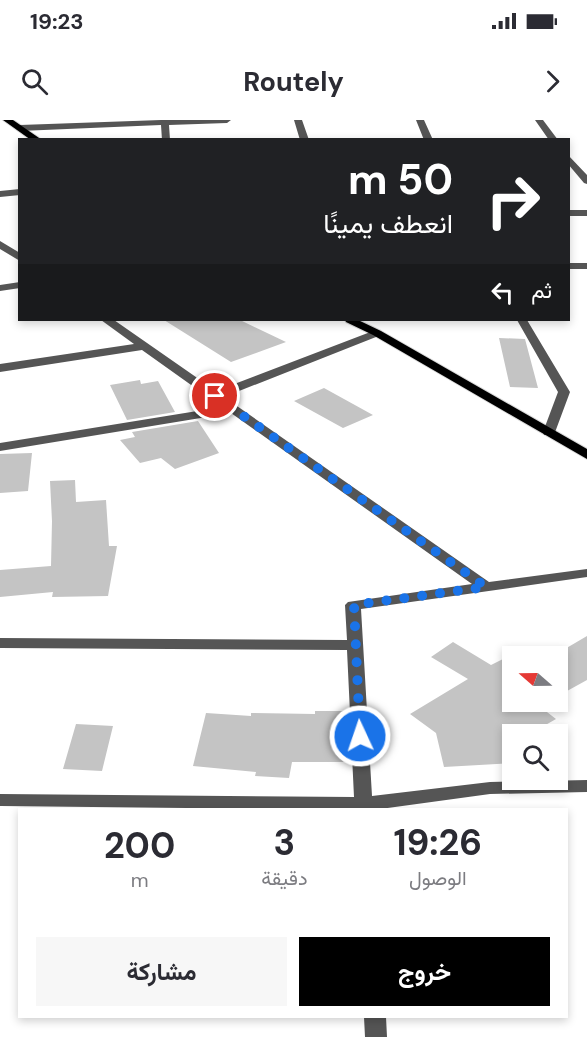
<!DOCTYPE html>
<html lang="ar">
<head>
<meta charset="utf-8">
<style>
	:root { --surface:#fff; --page:#f7f7f7; --text:#2b2b33; --muted:#7c7c81; --accent:#000 }
	body { margin:0; font-family:"DM Sans",Vazirmatn,sans-serif; background:var(--page); color:var(--text); direction:rtl; height:100vh; display:flex; flex-direction:column; font-size:22px; white-space:nowrap }
	* { box-sizing:border-box; margin:0 }
	p { font-size:20px; color:var(--muted) }
	.icon { flex:none; width:33px; height:33px; fill:none; stroke:currentColor; stroke-width:2; stroke-linecap:round; stroke-linejoin:round }
	.map { position:relative; flex:1; overflow:hidden; direction:ltr }
	.sheet { position:absolute; left:18px; top:688px; width:550px; height:210px; display:flex; flex-direction:column; background:var(--surface); border-radius:0px; box-shadow:0 3px 9px #0003; direction:rtl }
	.sheet>* { flex:none }
	.guide { position:absolute; left:18px; top:18px; width:552px; height:183px; border-radius:0px; box-shadow:0 3px 9px #0003; direction:rtl; background:#202124; color:#fff; overflow:hidden }
	.needle { width:39px; rotate:290deg }
	.controls { position:absolute; left:502px; top:526px; display:grid; gap:12px }
	.controls a { display:grid; place-items:center; width:66px; height:66px; border-radius:0px; background:var(--surface); box-shadow:0 3px 9px #0003; font-size:30px }
	.pin { position:absolute; display:grid; place-items:center; width:51px; height:51px; color:#fff; margin:-26px; border:3px solid #fff; border-radius:50%; box-shadow:0 2px 6px #0007 }
	.me { position:absolute; width:66px; margin:-33px; rotate:357deg; stroke-linejoin:round; filter:drop-shadow(0 0 4px #0008) }
	.turn { display:flex; align-items:center; gap:21px; height:126px; padding:0 18px; font-size:27px }
	.turn .icon { width:78px; height:78px; stroke-width:2.5 }
	.turn b { display:block; font-size:42px; line-height:51px }
	.then { display:flex; align-items:center; height:57px; padding:0 18px; background:#0003; gap:12px; font-size:22px }
	.eta { display:flex; justify-content:space-evenly; align-items:center; height:102px; text-align:center }
	.eta b { font-size:36px; font-weight:700; line-height:42px }
	.button { display:flex; gap:12px; margin-top:auto; padding:12px 18px }
	.button a { flex:1; height:69px; border-radius:0px; background:var(--accent); color:#fff; font-size:24px; font-weight:700; line-height:69px; text-align:center }
	.button a+a { background:var(--page); color:var(--text) }
	.status { display:flex; justify-content:space-between; align-items:center; height:42px; padding:0 30px; background:var(--surface); direction:ltr }
	.status svg { height:16px; fill:currentColor }
	header { display:flex; justify-content:space-between; align-items:center; height:78px; padding:0 18px; background:var(--surface); font-size:27px; font-weight:700 }
	.map>svg:first-child { display:block }
	.building { fill:#c4c4c4 }
	.lines { fill:none; stroke-linecap:round; stroke-linejoin:round }
	.major-casing { stroke:#dbdbdb; stroke-width:2 }
	.minor { fill:#555; fill-rule:evenodd }
	.major { fill:#000; fill-rule:evenodd }
	.route { stroke:#1a73e8; stroke-width:10; stroke-dasharray:0 18 }
</style>
</head>
<body>
<div class="status"><b>19:23</b><svg viewBox="0 0 49 12"><path d="M0 12V9h3v3zM5 12V6h3v6zM10 12V3h3v9zM15 12V0h3v12zM26 1h20v11H26zM47 4h2v5h-2z"/></svg></div>
<header><svg class="icon" aria-label="forward" viewBox="0 0 24 24"><path d="M9 5l7 7-7 7"/></svg>Routely<svg class="icon" aria-label="search" viewBox="0 0 24 24"><circle cx="10" cy="10" r="6"/><path d="M15 15l6 6"/></svg></header>
<div class="map">
<svg width="587" height="917" viewBox="0 0 587 917">
	<rect width="100%" height="100%" fill="#fff"/>
	<path class="building" d="M 164,200 L 240,200 L 286,222 L 231,242 Z
		M 499,218 L 525,219 L 538,268 L 510,267 Z
		M 140,260 L 141,264 L 158,261 L 175,292 L 127,300 L 110,265 Z
		M 324,268 L 373,295 L 343,308 L 294,281 Z
		M 198,301 L 219,333 L 175,349 L 161,338 L 140,343 L 120,320 L 135,317 L 132,312 Z
		M 32,333 L 28,371 L 0,373 L 0,334 Z
		M 75,360 L 76,382 L 106,380 L 109,426 L 117,426 L 108,476 L 52,477 L 53,472 L 0,477 L 0,450 L 51,446 L 52,401 L 50,361 Z
		M 587,516 L 587,560 L 558,576 L 558,533 Z
		M 453,522 L 491,545 L 513,534 L 513,582 L 534,582 L 556,599 L 528,615 L 513,615 L 513,643 L 444,647 L 436,613 L 410,594 L 468,559 L 431,537 Z
		M 315,591 L 348,591 L 350,642 L 292,642 L 289,658 L 255,656 L 256,652 L 193,646 L 206,593 L 251,596 L 251,593 L 315,594 Z
		M 76,604 L 113,606 L 102,651 L 63,649 Z"/>
	<g class="lines">
		<defs>
			<path id="major" d="M 3,0 L 13,0 L 42,20 L 31,20 Z
				M 345,200 L 358,200 L 381,211 L 587,329 L 587,339 L 373,215 L 346,202 Z"/>
		</defs>
		<use href="#major" class="major-casing"/>
		<path class="minor" d="M 161,0 L 231,0 L 227,3 L 169,5 L 170,20 L 162,20 L 161,5 L 20,11 L 16,8 L 20,5 Z
			M 294,0 L 302,0 L 309,20 L 300,20 Z
			M 416,0 L 424,0 L 433,20 L 424,20 Z
			M 535,0 L 543,0 L 558,20 L 549,20 Z
			M 568,35 L 587,55 L 587,64 L 584,63 L 568,44 Z
			M 20,69 L 20,75 L 0,77 L 0,71 Z
			M 568,90 L 587,90 L 587,96 L 568,96 Z
			M 0,121 L 20,133 L 20,141 L 0,129 Z
			M 568,143 L 587,143 L 587,149 L 568,149 Z
			M 20,162 L 20,168 L 0,171 L 0,165 Z
			M 101,200 L 114,200 L 216,271 L 373,211 L 381,211 L 381,215 L 224,277 L 489,462 L 587,449 L 587,457 L 361,489 L 372,676 L 490,662 L 587,660 L 587,672 L 490,674 L 373,690 L 0,686 L 0,674 L 354,677 L 347,530 L 0,528 L 0,518 L 347,520 L 345,485 L 348,482 L 472,464 L 231,293 L 0,331 L 0,323 L 222,287 L 142,230 L 0,252 L 0,244 L 134,224 Z
			M 517,200 L 527,200 L 570,272 L 554,315 L 544,315 L 543,312 L 558,272 Z
			M 364,897 L 386,897 L 387,917 L 365,917 Z"/>
		<use href="#major" class="major"/>
	</g>
	<g class="lines">
		<path class="route" d="M 215,276 L 486,467 L 354,485 L 360,616"/>
	</g>
</svg>
<div class="controls">
<a><svg class="needle" viewBox="-14 -14 28 28"><path d="M0-13l5 13h-10z" fill="#e53935"/><path d="M0 13l5-13h-10z" fill="#7c7c81"/></svg></a>
<a><svg class="icon" aria-label="search" viewBox="0 0 24 24"><circle cx="10" cy="10" r="6"/><path d="M15 15l6 6"/></svg></a>
</div>
<div class="pin" style="left:215px;top:276px;background:#d93025"><svg class="icon" aria-label="arrive" viewBox="0 0 24 24"><path d="M6 21V4h12l-3 4 3 4H6"/></svg></div>
<svg class="me" style="left:360px;top:616px" viewBox="-20 -20 40 40"><circle r="17" fill="#1a73e8" stroke="#fff" stroke-width="3"/><path d="M0-11L8 9 0 5-8 9z" fill="#fff"/></svg>
<div class="guide">
<div class="turn"><svg class="icon" aria-label="right" viewBox="0 0 24 24"><path d="M7 20v-9h11M14 6l5 5-5 5"/></svg><div><b>50 m</b>انعطف يمينًا</div></div>
<div class="then">ثم<svg class="icon" aria-label="left" viewBox="0 0 24 24"><path d="M17 20v-9H6M10 6l-5 5 5 5"/></svg></div>
</div>
<section class="sheet">
<div class="eta">
<div><b>19:26</b><p>الوصول</p></div>
<div><b>3</b><p>دقيقة</p></div>
<div><b>200</b><p>m</p></div>
</div>
<div class="button"><a>خروج</a><a>مشاركة</a></div>
</section>
</div>
</body>
</html>
